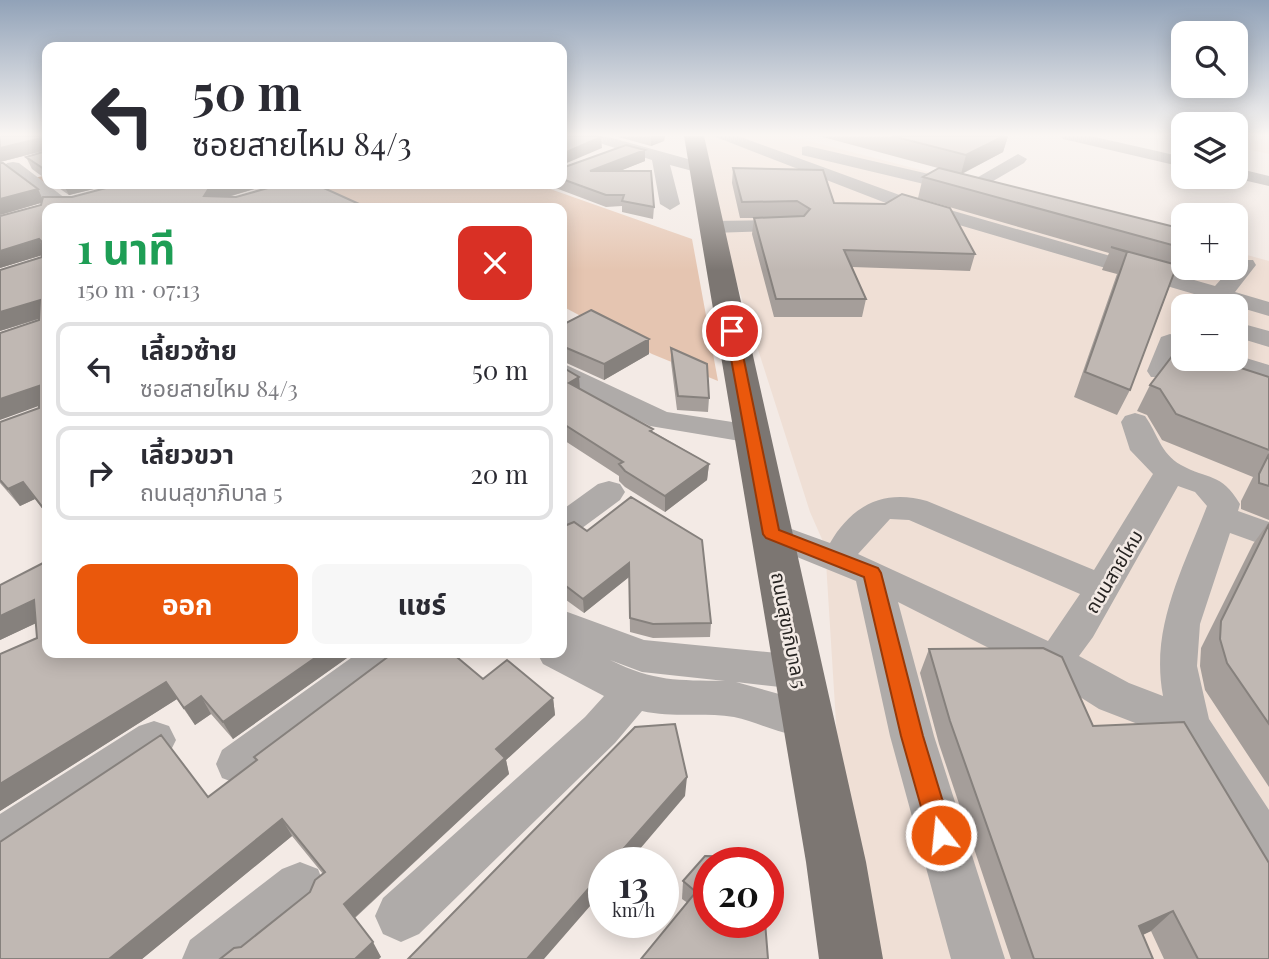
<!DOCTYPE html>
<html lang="th">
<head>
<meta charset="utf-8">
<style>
	:root { --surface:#fff; --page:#f7f7f7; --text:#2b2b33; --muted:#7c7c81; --line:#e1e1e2; --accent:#ea580c }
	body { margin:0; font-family:"Playfair Display","Noto Sans Thai",serif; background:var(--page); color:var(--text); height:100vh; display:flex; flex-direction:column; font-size:26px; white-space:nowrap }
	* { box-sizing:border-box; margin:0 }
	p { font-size:23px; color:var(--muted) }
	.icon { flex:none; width:38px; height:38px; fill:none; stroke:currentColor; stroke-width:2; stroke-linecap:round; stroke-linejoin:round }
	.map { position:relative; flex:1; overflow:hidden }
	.details { position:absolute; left:42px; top:203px; width:525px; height:455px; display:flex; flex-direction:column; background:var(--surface); border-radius:14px; box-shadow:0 4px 18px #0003 }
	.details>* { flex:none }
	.guide { position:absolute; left:42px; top:42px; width:525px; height:147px; border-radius:14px; box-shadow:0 4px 18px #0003; background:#fff; color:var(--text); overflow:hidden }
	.tools { position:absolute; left:1171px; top:21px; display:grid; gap:14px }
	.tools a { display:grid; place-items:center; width:77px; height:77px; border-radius:14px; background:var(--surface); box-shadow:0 4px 18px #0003; font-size:35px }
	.speed { position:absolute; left:588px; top:847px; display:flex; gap:14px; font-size:35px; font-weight:700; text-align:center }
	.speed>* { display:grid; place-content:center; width:91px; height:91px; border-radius:50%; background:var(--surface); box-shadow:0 4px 18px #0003; line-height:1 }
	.speed small { font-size:18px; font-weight:400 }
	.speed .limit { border:10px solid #d22; background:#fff; color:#111 }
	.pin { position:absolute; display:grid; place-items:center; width:60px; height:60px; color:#fff; margin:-30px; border:4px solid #fff; border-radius:50%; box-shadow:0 2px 7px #0007 }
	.me { position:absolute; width:77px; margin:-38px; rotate:344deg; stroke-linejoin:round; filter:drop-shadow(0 0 5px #0008) }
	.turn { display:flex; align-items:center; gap:24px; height:147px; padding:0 35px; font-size:32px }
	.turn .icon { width:91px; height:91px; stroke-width:2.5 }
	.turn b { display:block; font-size:49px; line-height:60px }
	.round { display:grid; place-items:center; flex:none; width:74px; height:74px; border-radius:14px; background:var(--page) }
	.head { display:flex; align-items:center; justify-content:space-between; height:119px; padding:0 35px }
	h1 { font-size:42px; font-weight:700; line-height:52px; color:#1e9e55 }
	.action { display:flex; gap:14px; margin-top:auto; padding:14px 35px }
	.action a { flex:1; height:80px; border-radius:14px; background:var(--accent); color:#fff; font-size:28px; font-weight:700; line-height:80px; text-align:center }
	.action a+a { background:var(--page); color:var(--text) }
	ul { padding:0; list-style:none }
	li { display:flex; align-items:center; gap:21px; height:94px; margin:0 14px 10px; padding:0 21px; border:4px solid var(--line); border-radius:14px }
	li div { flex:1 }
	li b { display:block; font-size:26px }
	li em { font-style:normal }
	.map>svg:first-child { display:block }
	.built { fill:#efdfd5; fill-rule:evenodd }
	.green { fill:#e5c5b1 }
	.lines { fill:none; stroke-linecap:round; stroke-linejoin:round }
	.canal { fill:#ae876f; fill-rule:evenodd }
	.minor { fill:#afaba9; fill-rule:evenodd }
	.major { fill:#7c7672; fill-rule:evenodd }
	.wall { fill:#a59e9a }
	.shaded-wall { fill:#86817d }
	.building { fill:#c0b8b3; stroke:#86817d; stroke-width:2 }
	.route { fill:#ea580c; stroke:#983908; stroke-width:2 }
	.labels { text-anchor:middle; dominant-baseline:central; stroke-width:5; stroke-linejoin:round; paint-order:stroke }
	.street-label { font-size:19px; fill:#272422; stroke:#f3eae5 }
</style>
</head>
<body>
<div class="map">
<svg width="1269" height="959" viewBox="0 0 1269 959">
	<rect width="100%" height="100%" fill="#f3eae5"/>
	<path class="built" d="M 694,136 L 790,136 L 1183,238 L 1183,268 L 1236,268 L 1236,252 L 1269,261 L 1269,959 L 861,959 L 847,899 L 825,546 L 810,512 L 700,168 ZM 1183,306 L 1236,306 L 1236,359 L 1183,359 Z
		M 1236,136 L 1269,136 L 1269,154 L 1236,147 Z"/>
	<path class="green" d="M 300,184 L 536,184 L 692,239 L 718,381 L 652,354 L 562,306 L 562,208 L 350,208 Z"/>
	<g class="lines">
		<path class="canal" d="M 47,175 L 47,184 L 53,184 L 0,198 L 0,186 Z"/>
		<path class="minor" d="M 578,136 L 605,136 L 706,164 L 709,168 L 700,173 L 670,165 L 680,204 L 670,210 L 660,204 L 652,160 Z
			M 713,136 L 738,136 L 905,197 L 1215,286 L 1231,268 L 1236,268 L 1237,260 L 1253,260 L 1256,265 L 1235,292 L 1269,302 L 1269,316 L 891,205 Z
			M 1061,136 L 1091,136 L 1183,157 L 1183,167 L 1063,139 Z
			M 808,146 L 972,184 L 975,188 L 966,194 L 802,155 L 802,147 Z
			M 1018,154 L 1027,159 L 1024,163 L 988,184 L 982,185 L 973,180 Z
			M 13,162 L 19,163 L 78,208 L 57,208 L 7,171 L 4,167 L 7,163 Z
			M 1236,168 L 1269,176 L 1269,186 L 1230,177 L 1236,177 Z
			M 794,220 L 804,226 L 801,230 L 712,233 L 702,227 L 712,221 Z
			M 1236,322 L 1269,331 L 1269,347 L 1236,337 Z
			M 1170,334 L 1183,338 L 1183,355 L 1179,354 L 1169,377 L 1151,377 L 1147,371 L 1161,337 Z
			M 1236,355 L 1269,365 L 1269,382 L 1211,365 L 1207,359 L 1236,359 Z
			M 562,363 L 667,412 L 752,425 L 762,428 L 767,434 L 762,440 L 752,443 L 650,426 L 562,381 Z
			M 1135,413 L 1145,416 C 1158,434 1160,453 1181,465 C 1208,480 1221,472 1240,504 L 1238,511 L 1269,522 L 1269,547 L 1230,533 L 1200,624 L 1197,666 L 1209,719 L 1269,810 L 1269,877 L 1252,870 L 1174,738 L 1099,709 L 1058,683 L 898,602 L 934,736 L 1005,959 L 951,959 L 890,736 L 856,581 L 760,542 L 755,534 L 760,526 L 772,522 L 830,543 C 852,505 884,489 927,501 L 1094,570 L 1153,474 L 1130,450 L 1121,422 L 1125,416 ZM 1178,486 L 1195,492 L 1207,506 C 1183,569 1150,627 1163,696 L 1129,683 L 1079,656 L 1093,637 ZM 890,519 L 909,520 L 1080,594 L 1048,641 L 858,554 Z
			M 609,481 L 620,484 L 625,492 L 620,500 L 574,534 L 562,538 L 562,510 L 598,484 Z
			M 562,610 L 644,640 L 798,655 L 812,660 L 818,672 L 812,684 L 798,689 L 736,682 L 822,706 L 828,719 L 822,732 C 793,743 763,723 734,717 C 703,712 673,718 642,711 L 615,743 L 419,934 L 401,942 L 383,934 L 375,916 L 383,898 L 585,717 L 604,696 L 543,664 L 537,653 L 562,653 ZM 610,660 L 642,672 L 725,681 C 677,680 655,682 610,660 Z
			M 358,653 L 408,653 L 402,664 L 254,778 L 238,784 L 222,778 L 216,764 L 222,750 Z
			M 154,721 L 169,726 L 176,740 L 169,754 L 17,858 L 0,865 L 0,814 L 139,726 Z
			M 300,862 L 318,869 L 325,887 L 318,905 L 251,959 L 182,959 L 190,940 L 282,869 Z"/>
		<path class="major" d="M 684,136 L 704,136 L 866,862 L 883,959 L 819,959 L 806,862 Z"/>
	</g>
	<path class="wall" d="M 0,136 L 47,136 L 47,180 L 32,169 L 26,157 L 43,151 L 0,162 Z
		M 615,136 L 665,136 L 664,141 L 651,146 Z
		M 819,136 L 1008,136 L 1003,152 L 962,174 L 1183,229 L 1183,268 L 1203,268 L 1195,277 L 1175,272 L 1130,390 L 1117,415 L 1074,397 L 1117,274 L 1102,270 L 1109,253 L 918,198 L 923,177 L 938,168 Z
		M 645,150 L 645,161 L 619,171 L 654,207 L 653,219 L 622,212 L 622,206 L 606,207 L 545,184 L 562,184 L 562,168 Z
		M 733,168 L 975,254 L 970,271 L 852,267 L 866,299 L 862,317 L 774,317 L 752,234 L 754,218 L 756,218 L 740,218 L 732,183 Z
		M 53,184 L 114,184 L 69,195 Z
		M 271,184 L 228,197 L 368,208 L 47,208 L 47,515 L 35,499 L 20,506 L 0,483 L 0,422 L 39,408 L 39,319 L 0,331 L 0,270 L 42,257 L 42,255 L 0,268 L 41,203 L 0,215 L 38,189 L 43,199 Z
		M 562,325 L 649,354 L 604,380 L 562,361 Z
		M 671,348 L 709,398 L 708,412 L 677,410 L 671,362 Z
		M 562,367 L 579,377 L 580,389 L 709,464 L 707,480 L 665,512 L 625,487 L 619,481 L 619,476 L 562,439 Z
		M 1269,377 L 1269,520 L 1241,509 L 1241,501 L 1253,477 L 1162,440 L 1147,415 L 1137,411 L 1150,385 Z
		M 1269,522 L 1269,787 L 1205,690 L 1200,666 L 1201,648 L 1253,544 Z
		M 562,527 L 711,623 L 710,637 L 653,638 L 630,632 L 629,577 L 584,613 L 562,597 Z
		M 47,561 L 47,653 L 354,653 L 233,739 L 211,714 L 195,725 L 177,699 L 0,811 L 0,654 L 37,638 L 36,623 L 0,640 L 0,585 Z
		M 929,649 L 1093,726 L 1269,959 L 1164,959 L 1151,931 L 1143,935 L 1153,959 L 1011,959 L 939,744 L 920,673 Z
		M 483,679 L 553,698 L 555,715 L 506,760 L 509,774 L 355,918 L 381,957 L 241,947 L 310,892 L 323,874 L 292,836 L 142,959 L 0,959 L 256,761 L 254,757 Z
		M 705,856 L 768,959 L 682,899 L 683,881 Z"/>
	<path class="shaded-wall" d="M 651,136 L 665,136 L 664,141 L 651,146 Z
		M 1004,136 L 1008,136 L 1003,152 L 961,174 L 966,155 Z
		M 601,137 L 602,148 L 562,165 L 562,154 Z
		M 41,138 L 46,150 L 0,162 L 0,148 Z
		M 645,150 L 645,161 L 590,183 L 590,171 Z
		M 63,184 L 114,184 L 69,195 Z
		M 223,184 L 271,184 L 213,201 L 204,196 L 209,188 Z
		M 38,189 L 44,202 L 0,215 L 0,199 Z
		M 39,239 L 46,254 L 0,268 L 0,251 Z
		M 40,300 L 47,316 L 0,331 L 0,312 Z
		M 649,339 L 649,354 L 604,380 L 604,364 Z
		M 579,377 L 580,393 L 569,383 Z
		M 39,386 L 47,403 L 0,420 L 0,399 Z
		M 709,464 L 707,480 L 665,512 L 665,496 Z
		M 23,482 L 35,499 L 20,506 L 8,489 Z
		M 629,563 L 629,577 L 584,613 L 583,599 Z
		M 34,600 L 47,618 L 0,640 L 0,616 Z
		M 322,653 L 354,653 L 233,739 L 223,722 Z
		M 166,682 L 177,699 L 0,811 L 0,784 Z
		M 201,696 L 211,714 L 195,725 L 184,708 Z
		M 553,698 L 555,715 L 506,760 L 509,774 L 353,919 L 344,904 L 496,749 Z
		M 687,777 L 685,796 L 628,863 L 611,863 Z
		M 282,819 L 292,836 L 142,959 L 109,959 Z
		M 604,871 L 604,890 L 544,959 L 527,959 Z
		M 1173,911 L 1151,931 L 1118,946 L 1139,926 Z
		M 373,942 L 381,957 L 379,959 L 355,959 Z"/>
	<path class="building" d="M 0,136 L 47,136 L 47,171 L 26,157 L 43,152 L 44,141 L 41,138 L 0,148 Z
		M 562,136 L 598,136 L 601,137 L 562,154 Z
		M 892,136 L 1004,136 L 966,155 Z
		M 626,145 L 645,150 L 590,171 L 651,171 L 654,207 L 622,201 L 624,195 L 606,195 L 562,179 L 562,168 Z
		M 0,163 L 3,163 L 38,189 L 0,199 Z
		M 733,168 L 823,170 L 834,203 L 885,204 L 902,194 L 950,208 L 975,254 L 844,250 L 866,299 L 776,299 L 754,218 L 804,216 L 810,209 L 797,201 L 742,202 Z
		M 939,168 L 1183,229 L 1183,248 L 923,177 Z
		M 121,184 L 223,184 L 209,188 L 204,196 L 236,197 L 282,184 L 315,184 L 368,208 L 47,208 L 47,513 L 23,482 L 8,489 L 0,480 L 0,422 L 39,408 L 39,386 L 0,399 L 0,333 L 39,320 L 40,300 L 0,312 L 0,270 L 42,257 L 42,242 L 39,239 L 0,251 L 0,216 L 41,205 L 43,197 L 72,197 Z
		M 1111,247 L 1177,265 L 1130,390 L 1085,372 L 1127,252 Z
		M 591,310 L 649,339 L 604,364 L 562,346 L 562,325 Z
		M 671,348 L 707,364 L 709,398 L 678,396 Z
		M 1183,353 L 1183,359 L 1213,359 L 1269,377 L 1269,450 L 1176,414 L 1160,389 L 1150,385 L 1173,355 L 1182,355 Z
		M 562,367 L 579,377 L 569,383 L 653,429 L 650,431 L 709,464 L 665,496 L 625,471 L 619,464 L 623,462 L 562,423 Z
		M 1269,454 L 1269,486 L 1259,483 L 1259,474 Z
		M 631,497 L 702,540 L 711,623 L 653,624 L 630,618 L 629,563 L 583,599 L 562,583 L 562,527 L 574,522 L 587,531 Z
		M 1269,524 L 1269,724 L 1227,663 L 1220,639 L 1221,621 Z
		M 47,561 L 47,653 L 322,653 L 223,722 L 201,696 L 184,708 L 166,682 L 0,784 L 0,654 L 37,638 L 34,600 L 0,616 L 0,585 Z
		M 1043,648 L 1062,657 L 1093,726 L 1184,722 L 1269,863 L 1269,959 L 1198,959 L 1173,911 L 1139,926 L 1153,959 L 1034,959 L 950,721 L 929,649 Z
		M 393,653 L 452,653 L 483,679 L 507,660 L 553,698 L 496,749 L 505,758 L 344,904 L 373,942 L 355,959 L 220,959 L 234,948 L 241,947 L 310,892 L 315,880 L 325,872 L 282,819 L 109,959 L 0,959 L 0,842 L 161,735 L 208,797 L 257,760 L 254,757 Z
		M 675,724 L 687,777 L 611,863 L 604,863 L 604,871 L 527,959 L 408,959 L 635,727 Z
		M 705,856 L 759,857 L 760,863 L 709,863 L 709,922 L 765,922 L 768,959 L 641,959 L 696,892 L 683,881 Z"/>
	<linearGradient id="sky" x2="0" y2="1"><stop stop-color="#91a2b8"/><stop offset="0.5" stop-color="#faf6f3"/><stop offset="1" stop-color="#faf6f3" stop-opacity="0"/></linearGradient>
	<rect width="1269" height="270" fill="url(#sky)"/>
	<path class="route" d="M 732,327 L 738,331 L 779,530 L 878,568 L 881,573 L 923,736 L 953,835 L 950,843 L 941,847 L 933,843 L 929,835 L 901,736 L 864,577 L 766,538 L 763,534 L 726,331 Z"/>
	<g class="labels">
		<g class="street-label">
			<text transform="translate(1113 571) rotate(-59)">ถนนสายไหม</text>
			<text transform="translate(790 630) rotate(79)">ถนนสุขาภิบาล 5</text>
		</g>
	</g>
</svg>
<div class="tools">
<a><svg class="icon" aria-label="search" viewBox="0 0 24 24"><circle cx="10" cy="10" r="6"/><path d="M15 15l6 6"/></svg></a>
<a><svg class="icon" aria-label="layers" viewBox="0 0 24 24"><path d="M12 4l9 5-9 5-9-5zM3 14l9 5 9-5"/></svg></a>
<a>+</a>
<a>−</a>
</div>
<div class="speed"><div>13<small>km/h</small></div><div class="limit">20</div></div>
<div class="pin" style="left:732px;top:331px;background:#d93025"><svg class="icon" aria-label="arrive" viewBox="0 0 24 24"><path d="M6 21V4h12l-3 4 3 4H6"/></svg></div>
<svg class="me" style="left:941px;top:835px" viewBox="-20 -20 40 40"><circle r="17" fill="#ea580c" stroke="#fff" stroke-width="3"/><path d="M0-11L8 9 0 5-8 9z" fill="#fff"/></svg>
<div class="guide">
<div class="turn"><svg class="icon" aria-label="left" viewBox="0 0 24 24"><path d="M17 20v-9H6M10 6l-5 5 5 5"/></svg><div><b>50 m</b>ซอยสายไหม 84/3</div></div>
</div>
<section class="details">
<div class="head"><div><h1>1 นาที</h1><p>150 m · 07:13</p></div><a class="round" style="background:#d93025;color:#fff"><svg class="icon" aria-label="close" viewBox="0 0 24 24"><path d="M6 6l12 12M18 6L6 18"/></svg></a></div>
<ul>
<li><svg class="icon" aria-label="left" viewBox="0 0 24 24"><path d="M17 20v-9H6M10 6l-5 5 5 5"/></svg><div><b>เลี้ยวซ้าย</b><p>ซอยสายไหม 84/3</p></div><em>50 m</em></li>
<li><svg class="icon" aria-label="right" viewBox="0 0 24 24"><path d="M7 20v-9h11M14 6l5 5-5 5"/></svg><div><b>เลี้ยวขวา</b><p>ถนนสุขาภิบาล 5</p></div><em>20 m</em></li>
</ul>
<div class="action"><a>ออก</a><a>แชร์</a></div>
</section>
</div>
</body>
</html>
